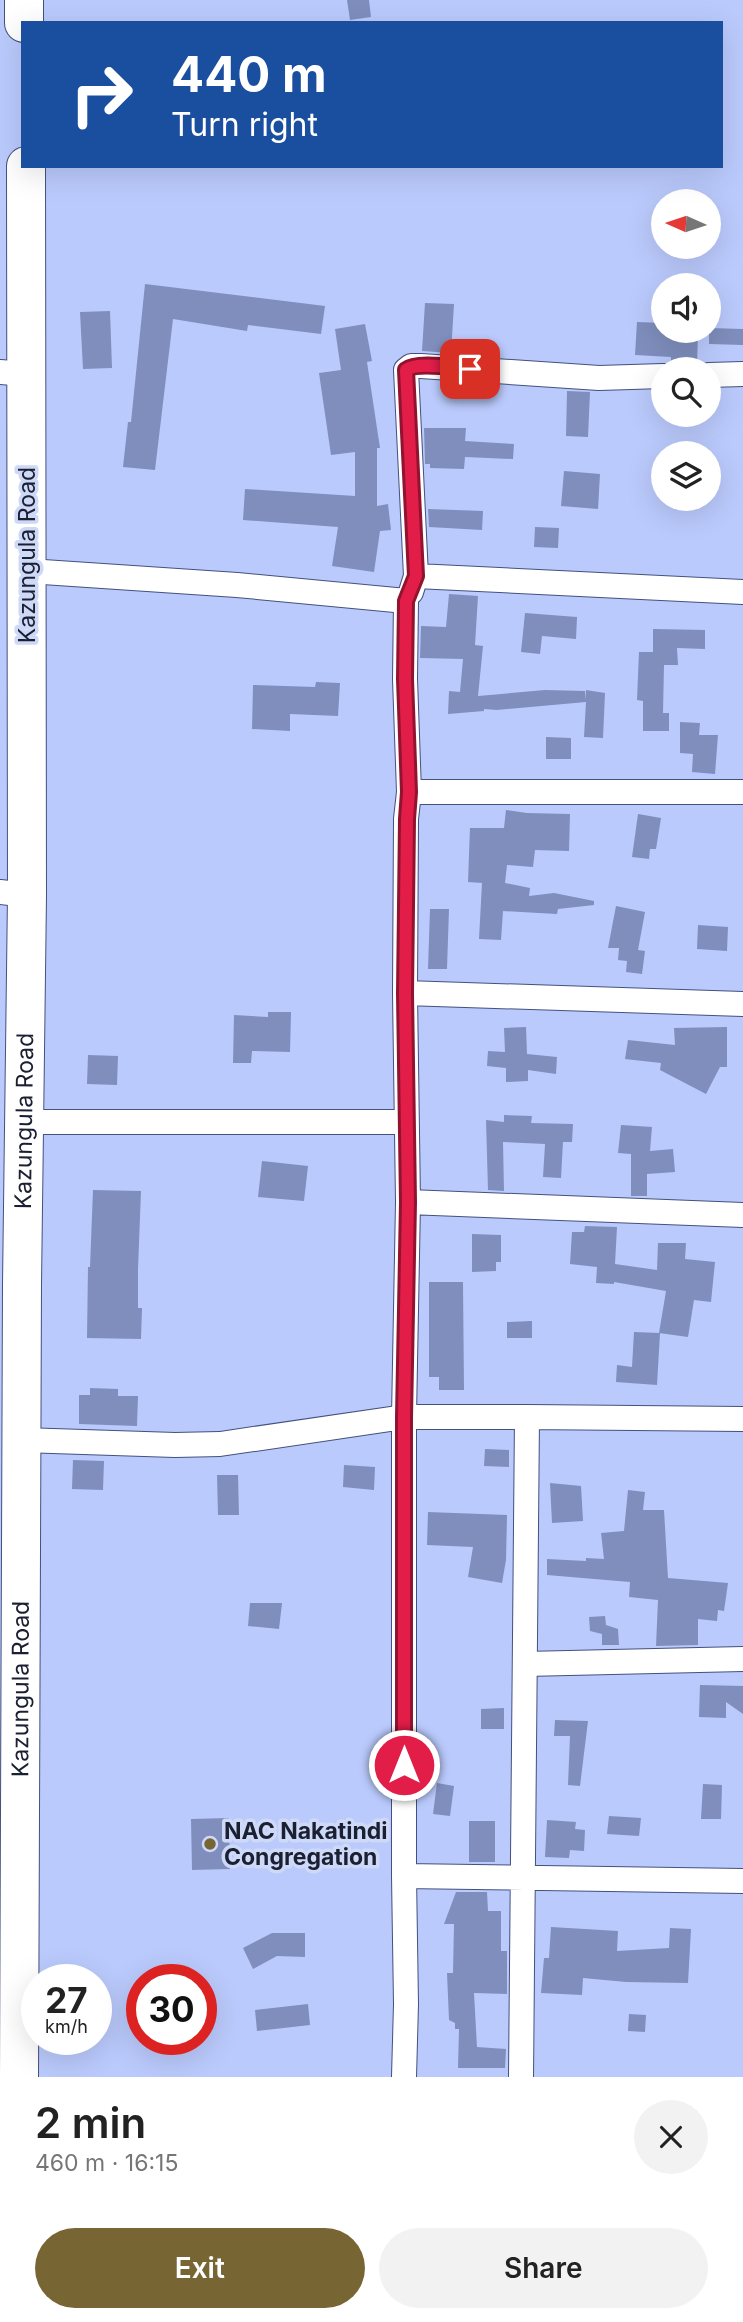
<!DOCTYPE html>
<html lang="en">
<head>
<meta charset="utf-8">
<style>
	:root { --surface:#fff; --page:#f2f2f2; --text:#222; --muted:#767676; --accent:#776634 }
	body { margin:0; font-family:Inter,sans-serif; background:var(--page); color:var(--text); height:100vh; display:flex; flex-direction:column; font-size:26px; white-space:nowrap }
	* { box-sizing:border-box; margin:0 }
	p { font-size:23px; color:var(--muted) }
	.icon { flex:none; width:38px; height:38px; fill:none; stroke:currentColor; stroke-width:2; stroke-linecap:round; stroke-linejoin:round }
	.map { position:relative; height:2077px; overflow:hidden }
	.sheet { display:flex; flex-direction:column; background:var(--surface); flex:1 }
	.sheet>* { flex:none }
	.hud { position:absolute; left:21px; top:21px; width:702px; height:147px; border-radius:0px; box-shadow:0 7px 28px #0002; background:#1a4fa0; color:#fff; overflow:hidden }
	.needle { width:46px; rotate:273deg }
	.tools { position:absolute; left:651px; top:189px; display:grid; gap:14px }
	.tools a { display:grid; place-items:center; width:70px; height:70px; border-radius:50%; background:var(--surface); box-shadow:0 7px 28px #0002; font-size:35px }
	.speed { position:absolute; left:21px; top:1964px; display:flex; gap:14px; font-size:35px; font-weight:700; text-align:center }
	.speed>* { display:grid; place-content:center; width:91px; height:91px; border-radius:50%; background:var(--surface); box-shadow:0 7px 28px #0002; line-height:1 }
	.speed small { font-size:18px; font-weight:400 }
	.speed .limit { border:10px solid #d22; background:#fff; color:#111 }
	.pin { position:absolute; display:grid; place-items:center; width:60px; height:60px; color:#fff; margin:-30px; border-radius:14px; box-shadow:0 4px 10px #0006 }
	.me { position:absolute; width:77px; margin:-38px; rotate:0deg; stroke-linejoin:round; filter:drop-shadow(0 0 5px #0008) }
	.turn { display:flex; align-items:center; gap:24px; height:147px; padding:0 35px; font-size:32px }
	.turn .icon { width:91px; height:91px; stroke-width:2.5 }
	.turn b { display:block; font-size:49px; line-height:60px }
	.round { display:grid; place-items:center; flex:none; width:74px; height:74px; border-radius:37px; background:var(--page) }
	.summary { display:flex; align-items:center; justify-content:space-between; height:119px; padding:0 35px }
	h1 { font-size:42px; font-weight:600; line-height:52px }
	.primary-button { display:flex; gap:14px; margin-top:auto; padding:14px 35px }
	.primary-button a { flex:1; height:80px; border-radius:42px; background:var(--accent); color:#fff; font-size:28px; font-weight:600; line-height:80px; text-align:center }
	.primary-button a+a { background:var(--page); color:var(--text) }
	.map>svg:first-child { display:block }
	.building { fill:#7f8ebd }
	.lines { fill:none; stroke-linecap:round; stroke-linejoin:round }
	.street-casing { stroke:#44517c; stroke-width:26 }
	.highway-casing { stroke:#44517c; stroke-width:40 }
	.street { stroke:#fff; stroke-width:24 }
	.highway { stroke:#fff; stroke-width:38 }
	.route-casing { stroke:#92132f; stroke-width:18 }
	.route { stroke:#e11d48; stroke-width:12 }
	.poi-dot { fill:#776634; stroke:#ced8f7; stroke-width:2.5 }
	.labels { text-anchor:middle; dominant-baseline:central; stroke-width:7; stroke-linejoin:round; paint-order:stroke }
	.street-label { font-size:23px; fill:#1a2032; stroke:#ced8f7 }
	.poi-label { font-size:23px; font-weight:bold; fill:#1a2032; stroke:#ced8f7; text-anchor:start }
</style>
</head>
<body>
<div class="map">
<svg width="743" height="2077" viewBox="0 0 743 2077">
	<rect width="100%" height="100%" fill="#bacafc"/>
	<path class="building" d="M 347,0 L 369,0 L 371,17 L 350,20 Z
		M 145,284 L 325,306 L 321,334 L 248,325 L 247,331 L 173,319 L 155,470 L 123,467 L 128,422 L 131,422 Z
		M 425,303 L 454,304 L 451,353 L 422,351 Z
		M 110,311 L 112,368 L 83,369 L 80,312 Z
		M 637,322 L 663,323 L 663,331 L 698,331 L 697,367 L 673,366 L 671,363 L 671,357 L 635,355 Z
		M 365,324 L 372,361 L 367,362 L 380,448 L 377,448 L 377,506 L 388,504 L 391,530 L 380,531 L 374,572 L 332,566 L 338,527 L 243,520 L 245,489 L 355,496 L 355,452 L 331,455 L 319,373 L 341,370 L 335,329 Z
		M 709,328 L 743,329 L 743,345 L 709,344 Z
		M 567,391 L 590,392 L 588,437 L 566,436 Z
		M 424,428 L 466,428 L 465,441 L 514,444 L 513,459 L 465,457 L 464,469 L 430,468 L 430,464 L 425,464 Z
		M 564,471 L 600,474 L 598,509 L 561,506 Z
		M 428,509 L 483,511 L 482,530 L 429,527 Z
		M 535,527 L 559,528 L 558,548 L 534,547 Z
		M 449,594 L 478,596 L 475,645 L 483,646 L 478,696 L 545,690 L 585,691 L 586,700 L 586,690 L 605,693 L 603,738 L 584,737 L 586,702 L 497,710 L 484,709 L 484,711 L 448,714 L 449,691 L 460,692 L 463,659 L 420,658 L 421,626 L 446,627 Z
		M 525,613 L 577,617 L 576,639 L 542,636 L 540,654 L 521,652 Z
		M 653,629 L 705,630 L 705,649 L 677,648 L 678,665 L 664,665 L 663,713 L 669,713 L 669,731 L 643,731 L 643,701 L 637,700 L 639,652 L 653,652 Z
		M 316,682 L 340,683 L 338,716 L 290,714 L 290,731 L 252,729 L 253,685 L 315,687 Z
		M 680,722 L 700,723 L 699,735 L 718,735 L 715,774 L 692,772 L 693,754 L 680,753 Z
		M 546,737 L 571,738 L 571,759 L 546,759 Z
		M 506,810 L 527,813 L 570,814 L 569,851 L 535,850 L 533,867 L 507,865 L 505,883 L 530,888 L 529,896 L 554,893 L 594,901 L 594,905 L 558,909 L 557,914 L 503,911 L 501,940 L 479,939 L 482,883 L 468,882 L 470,828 L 504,828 Z
		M 638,814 L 661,818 L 656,849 L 650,849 L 649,859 L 632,857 Z
		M 616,906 L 645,912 L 638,950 L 645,951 L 642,974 L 626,972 L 627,961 L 618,960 L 619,948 L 608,948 Z
		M 430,909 L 449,909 L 447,969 L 428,969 Z
		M 698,925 L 728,927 L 727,951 L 697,949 Z
		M 268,1012 L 291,1012 L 290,1052 L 252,1051 L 251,1063 L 233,1063 L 234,1015 L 268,1017 Z
		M 526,1027 L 527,1054 L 557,1057 L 556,1074 L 528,1070 L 528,1081 L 506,1082 L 506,1068 L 487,1066 L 488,1051 L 505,1052 L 504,1028 Z
		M 727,1027 L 727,1067 L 720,1067 L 706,1094 L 660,1070 L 661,1063 L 625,1059 L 628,1040 L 675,1045 L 674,1028 Z
		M 88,1055 L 118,1056 L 117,1085 L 87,1084 Z
		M 504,1115 L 532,1116 L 531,1123 L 573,1124 L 572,1142 L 563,1142 L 561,1178 L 543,1177 L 545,1144 L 503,1142 L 504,1191 L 488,1190 L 486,1120 L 504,1122 Z
		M 621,1125 L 652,1127 L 650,1151 L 673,1149 L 675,1172 L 647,1174 L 647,1196 L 631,1196 L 631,1154 L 618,1153 Z
		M 262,1161 L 308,1166 L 304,1201 L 258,1197 Z
		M 93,1190 L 141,1191 L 138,1269 L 138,1308 L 142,1308 L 141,1339 L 87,1338 L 88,1267 L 90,1267 Z
		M 585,1226 L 617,1227 L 615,1264 L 657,1270 L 658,1243 L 686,1243 L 685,1259 L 715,1262 L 711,1302 L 694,1300 L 688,1337 L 659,1333 L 666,1291 L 614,1282 L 614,1284 L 596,1283 L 597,1267 L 570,1264 L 572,1232 L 584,1232 Z
		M 472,1234 L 501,1235 L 501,1262 L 496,1262 L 496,1271 L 472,1272 Z
		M 429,1282 L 463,1282 L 464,1390 L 439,1390 L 439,1377 L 429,1377 Z
		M 532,1321 L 532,1338 L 507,1338 L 507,1322 Z
		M 634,1332 L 660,1333 L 657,1385 L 616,1382 L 617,1365 L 632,1367 Z
		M 90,1388 L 118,1389 L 118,1396 L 138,1396 L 137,1426 L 79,1424 L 79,1395 L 90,1395 Z
		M 485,1449 L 509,1450 L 509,1467 L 484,1466 Z
		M 73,1460 L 104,1461 L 103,1490 L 72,1489 Z
		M 344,1465 L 375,1467 L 374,1490 L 343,1487 Z
		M 217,1475 L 238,1475 L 239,1515 L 218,1515 Z
		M 550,1483 L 581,1486 L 583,1521 L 552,1523 Z
		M 628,1490 L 645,1492 L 643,1510 L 664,1510 L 668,1578 L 728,1583 L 724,1611 L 718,1610 L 717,1621 L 698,1619 L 698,1645 L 656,1646 L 658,1600 L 629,1597 L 630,1582 L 547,1575 L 547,1559 L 586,1561 L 586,1558 L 604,1559 L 601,1533 L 624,1531 Z
		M 428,1512 L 507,1515 L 506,1560 L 502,1583 L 468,1577 L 473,1547 L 427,1545 Z
		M 250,1603 L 282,1603 L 279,1629 L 248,1626 Z
		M 605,1616 L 606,1625 L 618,1629 L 619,1645 L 602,1645 L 602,1634 L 590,1631 L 589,1617 Z
		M 700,1685 L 743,1686 L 743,1714 L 726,1702 L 726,1718 L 699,1717 Z
		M 504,1708 L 504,1729 L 481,1729 L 481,1709 Z
		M 555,1720 L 588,1721 L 580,1786 L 568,1785 L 570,1736 L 554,1736 Z
		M 437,1783 L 454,1786 L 450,1816 L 433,1814 Z
		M 703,1784 L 722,1785 L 721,1819 L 701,1819 Z
		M 609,1816 L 641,1818 L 639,1836 L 607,1834 Z
		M 229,1818 L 230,1869 L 192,1870 L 191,1819 Z
		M 547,1820 L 576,1822 L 575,1829 L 585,1830 L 584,1851 L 570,1850 L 569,1858 L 545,1857 Z
		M 469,1821 L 495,1821 L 495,1862 L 469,1862 Z
		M 456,1892 L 487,1892 L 488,1911 L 501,1911 L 501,1951 L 507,1951 L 507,1994 L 474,1993 L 477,2047 L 506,2049 L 505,2068 L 458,2068 L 459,2029 L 455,2029 L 455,2023 L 449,2020 L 447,1973 L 453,1973 L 454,1924 L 444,1924 Z
		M 551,1927 L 618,1931 L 617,1951 L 669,1948 L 670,1928 L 691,1929 L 688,1983 L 626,1982 L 583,1978 L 582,1995 L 541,1993 L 544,1958 L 549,1958 Z
		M 272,1933 L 305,1933 L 305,1957 L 277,1956 L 253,1969 L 243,1948 Z
		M 308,2004 L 310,2025 L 257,2031 L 255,2010 Z
		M 629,2014 L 646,2015 L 645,2032 L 628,2031 Z"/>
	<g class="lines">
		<defs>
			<path id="street" d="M 0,372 L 26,374
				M 709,375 L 743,374
				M 28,571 L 237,585 L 406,601 L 405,679 L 409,792 L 406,819 L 405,993 L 408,1202 L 404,1417 L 527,1417 L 521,2077
				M 416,576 L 406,370 L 411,366 L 421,366 L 599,378 L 663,376
				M 411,592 L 416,576 L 743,592
				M 409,792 L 743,792
				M 0,892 L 27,895
				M 405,993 L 743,1004
				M 24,1122 L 406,1122
				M 408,1202 L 743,1215
				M 527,1417 L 743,1419
				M 22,1440 L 175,1445 L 220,1444 L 404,1417 L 404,1876 L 406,2004 L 404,2077
				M 525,1664 L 743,1659
				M 404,1876 L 743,1881"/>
			<g id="highway">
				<path d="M 24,0 L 24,23"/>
				<path id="s1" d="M 19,2077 L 22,1285 L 27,895 L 26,166"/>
			</g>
		</defs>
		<use href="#street" class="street-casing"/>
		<use href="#highway" class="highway-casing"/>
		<use href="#street" class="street"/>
		<use href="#highway" class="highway"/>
	</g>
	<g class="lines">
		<defs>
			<path id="route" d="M 404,1765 L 404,1417 L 408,1202 L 405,993 L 407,819 L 409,792 L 405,679 L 406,601 L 416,576 L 406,370 C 417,361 454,368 470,369"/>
		</defs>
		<use href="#route" class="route-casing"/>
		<use href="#route" class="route"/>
	</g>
	<circle class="poi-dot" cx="210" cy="1844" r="7"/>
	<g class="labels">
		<g class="street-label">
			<text transform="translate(27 555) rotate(-90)">Kazungula Road</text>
			<text stroke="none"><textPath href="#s1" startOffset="956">Kazungula Road</textPath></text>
			<text stroke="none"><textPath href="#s1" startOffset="388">Kazungula Road</textPath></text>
		</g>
		<g class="poi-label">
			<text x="224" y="1831">NAC Nakatindi<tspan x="224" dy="26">Congregation</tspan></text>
		</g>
	</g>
</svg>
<div class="tools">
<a><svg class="needle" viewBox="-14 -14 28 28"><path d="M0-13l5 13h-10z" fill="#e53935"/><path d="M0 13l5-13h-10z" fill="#767676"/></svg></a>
<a><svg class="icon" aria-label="sound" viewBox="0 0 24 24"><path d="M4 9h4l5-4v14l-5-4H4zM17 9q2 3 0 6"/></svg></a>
<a><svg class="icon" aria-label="search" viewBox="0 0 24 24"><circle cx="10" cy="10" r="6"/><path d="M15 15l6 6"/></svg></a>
<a><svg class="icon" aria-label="layers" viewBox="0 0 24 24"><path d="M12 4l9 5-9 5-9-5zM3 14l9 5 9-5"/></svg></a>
</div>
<div class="speed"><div>27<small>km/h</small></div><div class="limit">30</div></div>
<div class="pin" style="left:470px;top:369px;background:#d93025"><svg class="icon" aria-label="arrive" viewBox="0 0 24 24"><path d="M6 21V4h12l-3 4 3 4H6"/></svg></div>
<svg class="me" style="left:404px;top:1765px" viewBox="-20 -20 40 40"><circle r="17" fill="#e11d48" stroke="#fff" stroke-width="3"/><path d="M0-11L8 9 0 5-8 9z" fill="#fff"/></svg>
<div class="hud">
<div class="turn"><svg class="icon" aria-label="right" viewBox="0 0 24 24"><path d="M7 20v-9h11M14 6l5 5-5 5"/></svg><div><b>440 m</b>Turn right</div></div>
</div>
</div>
<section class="sheet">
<div class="summary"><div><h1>2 min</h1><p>460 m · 16:15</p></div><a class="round"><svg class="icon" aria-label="close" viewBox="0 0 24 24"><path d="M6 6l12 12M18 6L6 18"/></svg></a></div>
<div class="primary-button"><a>Exit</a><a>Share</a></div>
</section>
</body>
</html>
